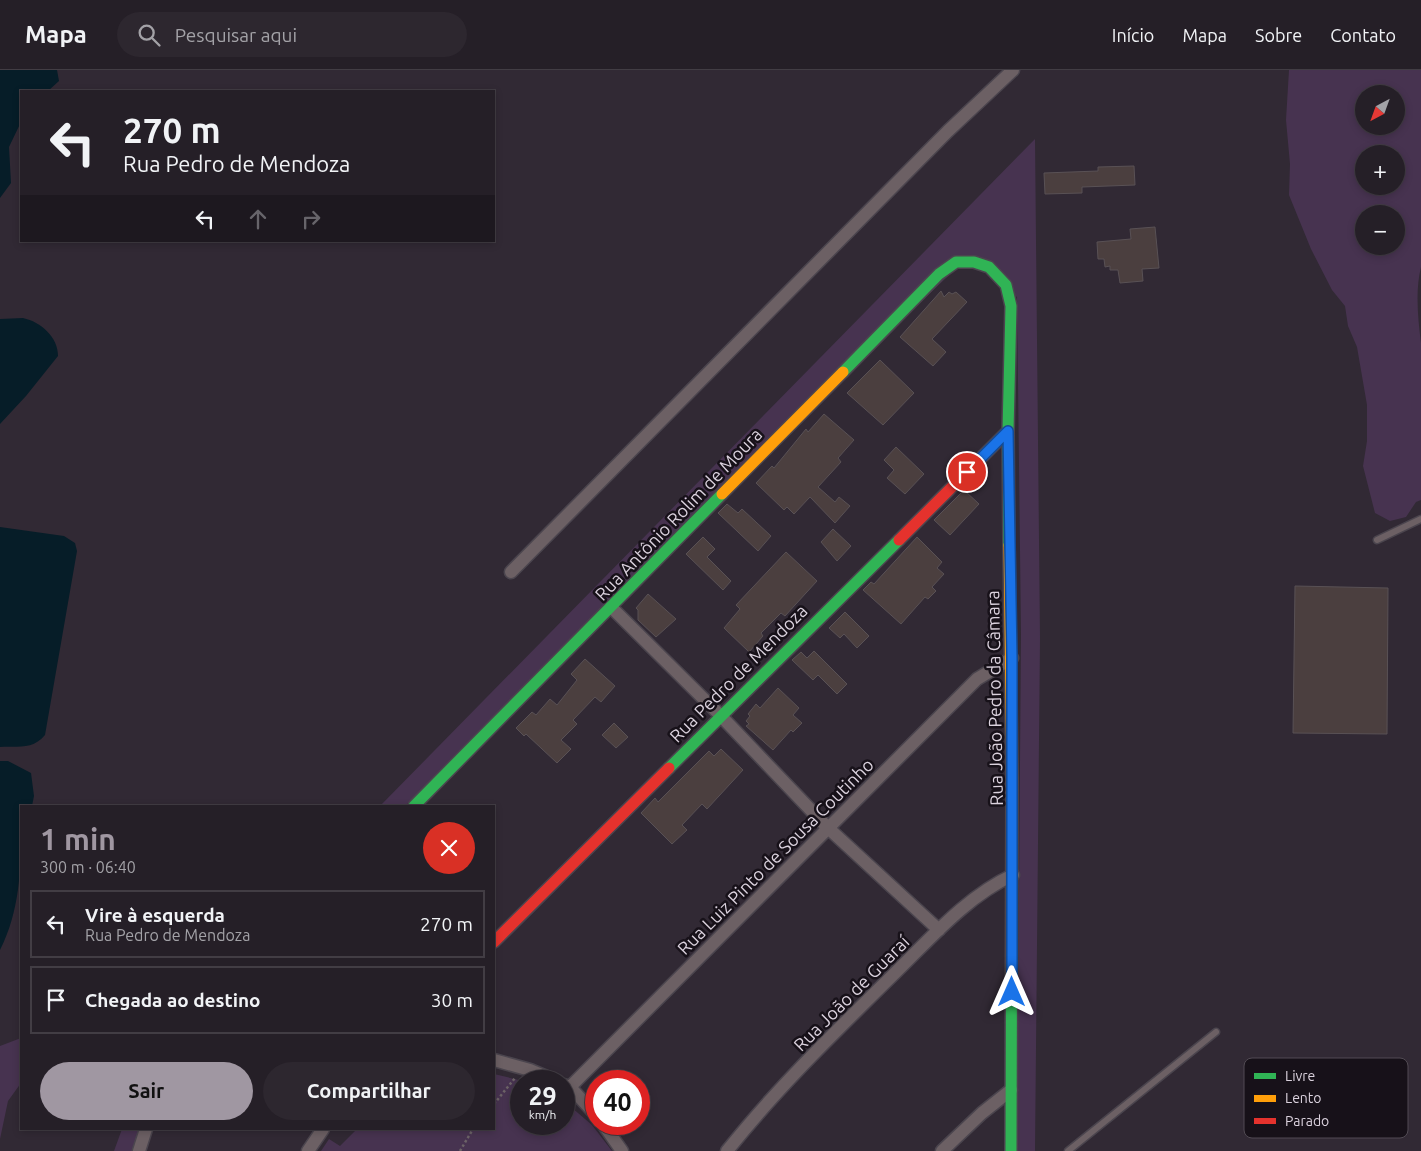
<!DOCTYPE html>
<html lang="pt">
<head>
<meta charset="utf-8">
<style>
	:root { --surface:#251f27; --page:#2d272f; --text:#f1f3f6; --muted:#a3a2a7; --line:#423d44; --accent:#a097a2 }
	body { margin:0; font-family:Ubuntu,sans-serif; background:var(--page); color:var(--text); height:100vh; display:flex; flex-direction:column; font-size:19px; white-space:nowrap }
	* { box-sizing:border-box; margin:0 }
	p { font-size:16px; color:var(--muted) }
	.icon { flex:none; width:28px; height:28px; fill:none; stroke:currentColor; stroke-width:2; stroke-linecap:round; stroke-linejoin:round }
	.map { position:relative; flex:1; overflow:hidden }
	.sheet { position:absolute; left:20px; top:735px; width:475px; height:325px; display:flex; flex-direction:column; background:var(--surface); border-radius:0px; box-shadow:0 2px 8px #0003,0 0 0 1px var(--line) }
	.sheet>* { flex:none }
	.top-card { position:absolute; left:20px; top:20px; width:475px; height:152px; border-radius:0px; box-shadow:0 2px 8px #0003,0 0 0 1px var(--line); background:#251f27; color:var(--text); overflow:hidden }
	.needle { width:32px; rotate:221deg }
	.fabs { position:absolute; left:1355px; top:15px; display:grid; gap:10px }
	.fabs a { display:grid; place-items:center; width:50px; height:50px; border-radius:50%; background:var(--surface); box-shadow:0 2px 8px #0003,0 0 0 1px var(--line); font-size:25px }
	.speed { position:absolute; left:510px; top:1000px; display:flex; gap:10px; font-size:25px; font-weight:700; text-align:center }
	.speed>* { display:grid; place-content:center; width:65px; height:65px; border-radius:50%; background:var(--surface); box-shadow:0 2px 8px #0003,0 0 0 1px var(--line); line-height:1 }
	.speed small { font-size:12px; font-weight:400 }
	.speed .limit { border:8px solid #d22; background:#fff; color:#111 }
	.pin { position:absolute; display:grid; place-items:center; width:42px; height:42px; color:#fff; margin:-21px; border:2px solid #fff; border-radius:50%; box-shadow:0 1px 5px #0007 }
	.me { position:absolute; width:55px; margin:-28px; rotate:0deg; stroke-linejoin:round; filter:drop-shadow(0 0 4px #0008) }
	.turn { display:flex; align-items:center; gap:18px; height:105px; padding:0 20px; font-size:22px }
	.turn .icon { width:65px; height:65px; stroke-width:2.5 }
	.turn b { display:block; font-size:35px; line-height:42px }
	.lanes { display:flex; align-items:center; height:48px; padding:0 20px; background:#0003; justify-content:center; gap:25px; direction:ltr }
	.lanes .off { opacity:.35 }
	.round { display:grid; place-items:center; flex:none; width:52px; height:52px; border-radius:26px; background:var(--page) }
	.summary { display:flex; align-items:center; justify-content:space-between; height:85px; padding:0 20px }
	h1 { font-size:30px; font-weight:700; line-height:38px; color:var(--accent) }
	.cta { display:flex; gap:10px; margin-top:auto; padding:10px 20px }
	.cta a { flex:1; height:58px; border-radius:30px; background:var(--accent); color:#111; font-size:20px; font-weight:700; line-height:58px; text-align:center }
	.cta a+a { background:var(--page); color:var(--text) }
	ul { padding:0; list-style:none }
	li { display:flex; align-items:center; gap:15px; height:68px; margin:0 10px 8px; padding:0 10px; border:2px solid var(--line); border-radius:0px }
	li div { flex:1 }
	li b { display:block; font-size:19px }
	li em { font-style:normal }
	header { display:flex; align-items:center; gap:30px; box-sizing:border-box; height:70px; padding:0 25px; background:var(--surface); border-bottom:1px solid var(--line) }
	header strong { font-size:24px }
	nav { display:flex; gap:28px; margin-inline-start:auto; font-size:18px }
	.search { width:350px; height:45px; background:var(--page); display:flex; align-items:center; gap:12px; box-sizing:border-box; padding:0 18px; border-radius:28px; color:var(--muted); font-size:19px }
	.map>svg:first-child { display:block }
	.green { fill:#473350; fill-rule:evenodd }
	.water { fill:#061d28 }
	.building { fill:#4b3f3f; stroke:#595155 }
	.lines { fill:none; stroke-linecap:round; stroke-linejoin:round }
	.lane-casing { stroke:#4b454e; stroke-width:9 }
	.street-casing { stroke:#4b454e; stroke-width:15 }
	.fast-casing { stroke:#4b454e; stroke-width:14 }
	.slow-casing { stroke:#4b454e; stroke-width:14 }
	.jam-casing { stroke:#4b454e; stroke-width:14 }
	.path { stroke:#6c6367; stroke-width:2.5; stroke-dasharray:2.5 2.5; stroke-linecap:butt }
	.lane { stroke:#6c6064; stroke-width:6 }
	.street { stroke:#6c6064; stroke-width:12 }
	.fast { stroke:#30b455; stroke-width:11 }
	.slow { stroke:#ff9f0a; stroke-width:11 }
	.jam { stroke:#e5322d; stroke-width:11 }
	.route-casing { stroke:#114b97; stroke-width:12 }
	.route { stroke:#1a73e8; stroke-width:9 }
	.labels { text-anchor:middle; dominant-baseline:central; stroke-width:5; stroke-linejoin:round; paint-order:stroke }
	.street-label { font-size:18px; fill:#dbd2de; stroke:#171119 }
	.key { fill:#171119; stroke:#524b54; stroke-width:1 }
	.key-label { font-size:14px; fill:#dbd2de }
</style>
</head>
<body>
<header>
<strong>Mapa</strong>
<div class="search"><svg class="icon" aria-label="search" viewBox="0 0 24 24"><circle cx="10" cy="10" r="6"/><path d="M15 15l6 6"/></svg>Pesquisar aqui</div>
<nav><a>Início</a><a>Mapa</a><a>Sobre</a><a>Contato</a></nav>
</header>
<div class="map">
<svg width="1421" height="1081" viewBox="0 0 1421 1081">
	<rect width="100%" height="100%" fill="#312934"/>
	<path class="green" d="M 1289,0 L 1421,0 L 1421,197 C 1415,221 1418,249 1421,273 L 1421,430 L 1416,432 L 1406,447 L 1390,451 L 1375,443 L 1363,396 L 1367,371 L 1367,335 L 1357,277 L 1348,256 L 1345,236 L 1332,220 L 1311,179 L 1289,125 L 1290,94 L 1286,50 ZM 1364,24 L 1396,24 L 1396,56 L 1364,56 ZM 1364,84 L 1396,84 L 1396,116 L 1364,116 ZM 1364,144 L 1396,144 L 1396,176 L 1364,176 Z
		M 1035,69 L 1040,569 L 1035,1081 L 1017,1081 L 1021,564 L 1017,227 L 967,188 L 639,500 L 405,736 L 380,736 Z
		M 21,968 L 21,1013 L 8,1031 L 0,1069 L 0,976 Z
		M 494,1004 L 523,1011 L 521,1054 L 564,1054 L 564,1031 L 592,1055 L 612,1081 L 321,1081 L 329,1069 L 340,1076 L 357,1059 L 494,1059 Z
		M 122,1059 L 139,1059 L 132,1081 L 114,1081 Z"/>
	<path class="water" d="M 0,0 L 57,0 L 59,11 L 48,21 L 21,21 L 21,52 L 9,77 L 11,113 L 0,128 Z
		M 23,248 C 41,252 58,267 58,286 L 26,326 L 0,354 L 0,249 Z
		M 0,457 L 64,466 L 75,473 L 77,481 L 45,665 C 33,680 17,676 0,677 Z
		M 0,691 L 8,691 L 31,703 L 34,726 L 32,736 L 21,736 C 21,786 23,835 0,880 Z"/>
	<path class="building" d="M 1134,96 L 1135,115 L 1082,117 L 1082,123 L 1045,124 L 1044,103 L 1098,101 L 1098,97 Z
		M 1155,157 L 1159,198 L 1142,199 L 1143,211 L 1120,213 L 1118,200 L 1110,200 L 1110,196 L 1105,197 L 1104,189 L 1098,189 L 1097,172 L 1131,169 L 1130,159 Z
		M 941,221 L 944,227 L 949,222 L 952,224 L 956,222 L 967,232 L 932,269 L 946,282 L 933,296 L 900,267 Z
		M 880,290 L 914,323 L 883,355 L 847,323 Z
		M 824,344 L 854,370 L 838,388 L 841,392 L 818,417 L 835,432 L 839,427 L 850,436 L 835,453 L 810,427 L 794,444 L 787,437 L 784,440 L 756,413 L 772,396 L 774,398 L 806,359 L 808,362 Z
		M 896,377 L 924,404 L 905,424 L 887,408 L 894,400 L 884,390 Z
		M 964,420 L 979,434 L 950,465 L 934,450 Z
		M 727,434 L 738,443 L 742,439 L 771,466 L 758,481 L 718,443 Z
		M 833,459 L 851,476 L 837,491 L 821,472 Z
		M 703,467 L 715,479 L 707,487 L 731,511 L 723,520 L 686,484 Z
		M 917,467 L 942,492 L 937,498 L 944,504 L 932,517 L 936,521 L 928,529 L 925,527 L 901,554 L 863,520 L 871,512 L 874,514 Z
		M 786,482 L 817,511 L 785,546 L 781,543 L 761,563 L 763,566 L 749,582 L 724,558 L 740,539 L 736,535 Z
		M 1295,516 L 1388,518 L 1387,664 L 1293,663 Z
		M 648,524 L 676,549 L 656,567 L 638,550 L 638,540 L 636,538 Z
		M 845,542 L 869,566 L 857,578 L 844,564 L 840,568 L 829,558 Z
		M 814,581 L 847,614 L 837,624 L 818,605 L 813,610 L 792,590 L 801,582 L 807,588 Z
		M 585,589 L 615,616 L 601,632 L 595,627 L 573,650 L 577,654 L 561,670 L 571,679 L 557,693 L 526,664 L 524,666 L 516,658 L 532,642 L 536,645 L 550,629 L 557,635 L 577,610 L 571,604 Z
		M 778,618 L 799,638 L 793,645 L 802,653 L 793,662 L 791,660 L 773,680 L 746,656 L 749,654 L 746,651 L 750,646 L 748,644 L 756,634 L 760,638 Z
		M 614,653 L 628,667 L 616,678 L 602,665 Z
		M 721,679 L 743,700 L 707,739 L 702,734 L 682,755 L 687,760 L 672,774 L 641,743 L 655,728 L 658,732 L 709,681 L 714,686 Z"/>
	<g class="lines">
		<defs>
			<path id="lane" d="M 1377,470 L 1421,449
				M 1068,1081 L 1216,962"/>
			<path id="street" d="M 511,502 L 948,61 L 1013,0
				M 611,537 L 720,645 L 827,757 L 939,860
				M 494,990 L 530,1000 L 556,1011
				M 564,1015 L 570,1017 L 596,1045
				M 570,1017 L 977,609 L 1012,588
				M 603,1054 L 622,1081
				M 139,1081 L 146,1059
				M 308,1081 L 323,1059
				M 727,1081 C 778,1017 836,961 894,904 C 930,869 967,826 1013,805
				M 942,1081 L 982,1043 L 1011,1020"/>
			<path id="fast" d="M 843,302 L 939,204 L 956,192 L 974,192 L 989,197 L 1006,215 L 1011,236 L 1008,361 L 1009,475
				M 669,698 L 899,470
				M 414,736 L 722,424
				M 1011,1081 L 1012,710"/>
			<path id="slow" d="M 722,424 L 843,302
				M 1009,475 L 1012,710"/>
			<path id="jam" d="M 899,470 L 1008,361
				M 494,872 L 669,698"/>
		</defs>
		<use href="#lane" class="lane-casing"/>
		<use href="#street" class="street-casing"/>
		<use href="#fast" class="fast-casing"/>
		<use href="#slow" class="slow-casing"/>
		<use href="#jam" class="jam-casing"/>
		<path class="path" d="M 494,1034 L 515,1008
			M 460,1081 L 473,1059"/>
		<use href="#lane" class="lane"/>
		<use href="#street" class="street"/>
		<use href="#fast" class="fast"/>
		<use href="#slow" class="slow"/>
		<use href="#jam" class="jam"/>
	</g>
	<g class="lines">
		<defs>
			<path id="route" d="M 967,402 L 1008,361 L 1012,588 L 1012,922"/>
		</defs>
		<use href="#route" class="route-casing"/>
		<use href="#route" class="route"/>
	</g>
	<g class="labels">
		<g class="street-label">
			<text transform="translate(678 444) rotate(-46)">Rua Antônio Rolim de Moura</text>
			<text transform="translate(738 603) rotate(-45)">Rua Pedro de Mendoza</text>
			<text transform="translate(994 628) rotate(-91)">Rua João Pedro da Câmara</text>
			<text transform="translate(775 786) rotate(-45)">Rua Luiz Pinto de Sousa Coutinho</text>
			<text transform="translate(851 923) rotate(-45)">Rua João de Guaraí</text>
		</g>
	</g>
	<rect x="1244" y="988" width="164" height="80" rx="8" class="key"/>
	<rect x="1254" y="1003" width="22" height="6" fill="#30b455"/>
	<rect x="1254" y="1025" width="22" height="7" fill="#ff9f0a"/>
	<rect x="1254" y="1048" width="22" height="6" fill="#e5322d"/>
	<g class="key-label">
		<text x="1285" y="1011">Livre</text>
		<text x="1285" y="1033">Lento</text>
		<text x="1285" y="1056">Parado</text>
	</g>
</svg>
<div class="fabs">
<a><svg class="needle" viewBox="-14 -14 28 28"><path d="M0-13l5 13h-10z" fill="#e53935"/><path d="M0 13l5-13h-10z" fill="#a3a2a7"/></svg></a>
<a>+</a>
<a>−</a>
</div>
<div class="speed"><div>29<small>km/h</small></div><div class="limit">40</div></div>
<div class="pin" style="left:967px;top:402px;background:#d93025"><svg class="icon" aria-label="arrive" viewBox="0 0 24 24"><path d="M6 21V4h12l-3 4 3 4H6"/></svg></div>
<svg class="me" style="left:1012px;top:922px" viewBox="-20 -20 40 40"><path d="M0-17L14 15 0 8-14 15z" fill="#1a73e8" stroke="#fff" stroke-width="4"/></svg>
<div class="top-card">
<div class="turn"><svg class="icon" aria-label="left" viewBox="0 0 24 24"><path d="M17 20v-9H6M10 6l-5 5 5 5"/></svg><div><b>270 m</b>Rua Pedro de Mendoza</div></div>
<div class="lanes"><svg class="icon" aria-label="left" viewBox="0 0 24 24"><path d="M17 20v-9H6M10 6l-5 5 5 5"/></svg><svg class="icon off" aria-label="ahead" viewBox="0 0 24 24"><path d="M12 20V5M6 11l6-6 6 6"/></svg><svg class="icon off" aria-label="right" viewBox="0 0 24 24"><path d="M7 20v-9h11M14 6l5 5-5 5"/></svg></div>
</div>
<section class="sheet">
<div class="summary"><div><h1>1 min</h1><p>300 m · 06:40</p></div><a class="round" style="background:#d93025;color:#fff"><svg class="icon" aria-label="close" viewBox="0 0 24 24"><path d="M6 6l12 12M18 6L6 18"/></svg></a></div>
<ul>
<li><svg class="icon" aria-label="left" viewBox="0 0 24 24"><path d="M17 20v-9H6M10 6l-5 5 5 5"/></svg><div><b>Vire à esquerda</b><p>Rua Pedro de Mendoza</p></div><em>270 m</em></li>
<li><svg class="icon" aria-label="arrive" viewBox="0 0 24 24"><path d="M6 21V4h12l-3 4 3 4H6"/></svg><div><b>Chegada ao destino</b></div><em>30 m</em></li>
</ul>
<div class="cta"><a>Sair</a><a>Compartilhar</a></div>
</section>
</div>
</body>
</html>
